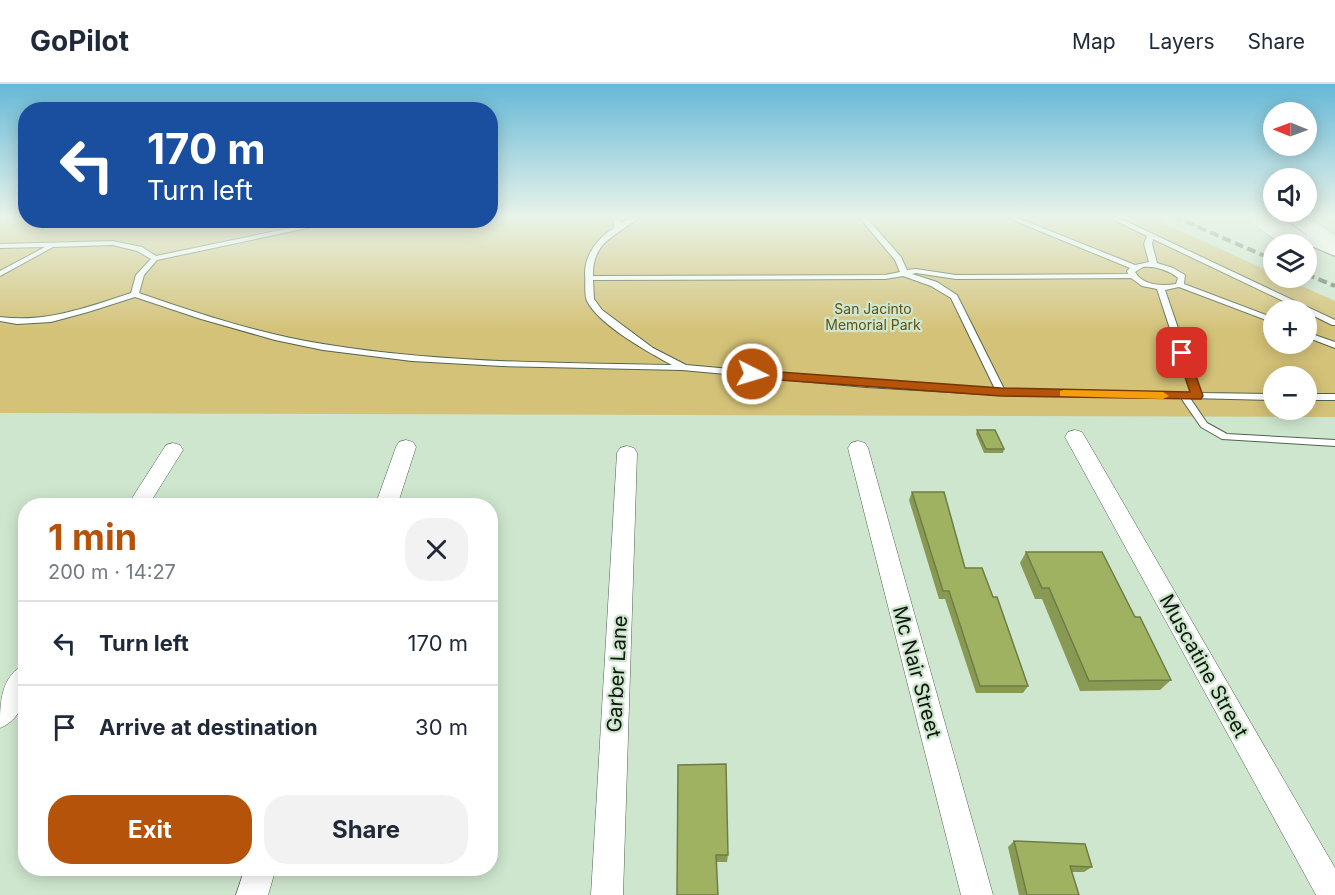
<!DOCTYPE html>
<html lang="en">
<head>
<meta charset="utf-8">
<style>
	:root { --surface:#fff; --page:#f2f2f3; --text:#1f2937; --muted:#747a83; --line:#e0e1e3; --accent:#b45309 }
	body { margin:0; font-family:Inter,sans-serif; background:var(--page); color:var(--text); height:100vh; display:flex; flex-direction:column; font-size:22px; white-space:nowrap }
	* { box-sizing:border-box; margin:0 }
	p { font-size:20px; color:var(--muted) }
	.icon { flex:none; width:33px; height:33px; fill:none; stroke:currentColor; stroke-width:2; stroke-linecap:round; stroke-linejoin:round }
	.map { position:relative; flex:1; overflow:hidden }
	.sheet { position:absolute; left:18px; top:414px; width:480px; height:378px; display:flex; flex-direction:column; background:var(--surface); border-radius:24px; box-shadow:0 3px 15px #0003 }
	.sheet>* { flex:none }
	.guide { position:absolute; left:18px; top:18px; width:480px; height:126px; border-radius:24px; box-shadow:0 3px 15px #0003; background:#1a4fa0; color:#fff; overflow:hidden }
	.needle { width:39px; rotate:271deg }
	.fabs { position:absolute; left:1263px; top:18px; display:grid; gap:12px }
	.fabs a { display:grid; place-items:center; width:54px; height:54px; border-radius:50%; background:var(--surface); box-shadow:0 3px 15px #0003; font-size:30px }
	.pin { position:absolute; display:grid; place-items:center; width:51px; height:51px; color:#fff; margin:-26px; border-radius:12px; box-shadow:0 3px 9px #0006 }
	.me { position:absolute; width:66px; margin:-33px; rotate:95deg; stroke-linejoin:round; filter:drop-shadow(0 0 4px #0008) }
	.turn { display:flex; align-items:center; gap:21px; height:126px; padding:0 30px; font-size:27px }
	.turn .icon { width:78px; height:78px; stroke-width:2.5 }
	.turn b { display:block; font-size:42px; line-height:51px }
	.round { display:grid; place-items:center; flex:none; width:63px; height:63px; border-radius:24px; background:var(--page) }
	.headline { display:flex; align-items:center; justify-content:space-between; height:102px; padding:0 30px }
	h1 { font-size:36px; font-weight:700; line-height:45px; color:var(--accent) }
	.cta { display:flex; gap:12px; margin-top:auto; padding:12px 30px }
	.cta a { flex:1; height:69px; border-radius:24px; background:var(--accent); color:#fff; font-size:24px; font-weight:700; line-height:69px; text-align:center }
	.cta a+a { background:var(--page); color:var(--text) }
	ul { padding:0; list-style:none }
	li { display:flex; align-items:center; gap:18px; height:84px; padding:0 30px; border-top:2px solid var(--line) }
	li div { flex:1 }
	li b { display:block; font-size:22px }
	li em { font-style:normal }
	header { display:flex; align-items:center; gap:36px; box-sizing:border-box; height:84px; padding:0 30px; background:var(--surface); border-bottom:2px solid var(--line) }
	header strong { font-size:28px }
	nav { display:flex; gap:33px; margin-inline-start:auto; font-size:21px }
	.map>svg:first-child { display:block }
	.green { fill:#d4c278; fill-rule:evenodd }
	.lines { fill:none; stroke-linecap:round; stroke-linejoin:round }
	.lane-casing { stroke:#4e644f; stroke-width:2 }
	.street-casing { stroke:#4e644f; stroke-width:1 }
	.secondary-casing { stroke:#4e644f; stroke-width:2 }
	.highway-casing { stroke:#4e644f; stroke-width:1 }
	.lane { fill:#fff; fill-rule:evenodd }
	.street { fill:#fff; fill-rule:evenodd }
	.secondary { fill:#fff; fill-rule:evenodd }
	.highway { fill:#fff; fill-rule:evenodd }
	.rail { stroke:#667666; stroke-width:4; stroke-dasharray:9 4.5; stroke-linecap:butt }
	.secondary-bridge-casing { stroke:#4e644f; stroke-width:23; stroke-linecap:butt }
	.secondary-bridge { stroke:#fff; stroke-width:22 }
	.wall { fill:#889954 }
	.building { fill:#9eb262; stroke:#6f7d45; stroke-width:1.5 }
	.route { fill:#b45309; stroke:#753606; stroke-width:1.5 }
	.slow { fill:#f59e0b }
	.labels { text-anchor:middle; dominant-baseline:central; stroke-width:4.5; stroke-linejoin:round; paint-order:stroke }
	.far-park-label { font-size:14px; fill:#615312; stroke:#cee6ce }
	.near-street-label { font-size:20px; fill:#0e170e; stroke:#cee6ce }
</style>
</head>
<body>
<header>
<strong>GoPilot</strong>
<nav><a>Map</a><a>Layers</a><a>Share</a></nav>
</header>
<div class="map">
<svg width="1335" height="811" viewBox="0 0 1335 811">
	<rect width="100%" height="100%" fill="#cee6ce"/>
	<path class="green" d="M 0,132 L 25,132 L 26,136 L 490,136 L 491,132 L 1148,132 L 1273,189 L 1274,194 L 1284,194 L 1335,217 L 1335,333 L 0,329 ZM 1274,226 L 1306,226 L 1306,260 L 1274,260 ZM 1274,292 L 1306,292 L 1306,326 L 1274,326 Z"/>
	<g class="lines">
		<defs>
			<path id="lane" d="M 610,132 L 617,132 L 621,137 L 621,139 L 633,132 L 641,132 C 619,151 592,156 593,192 L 885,191 L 900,188 L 895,176 L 858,132 L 865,132 L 901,173 L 907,186 L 916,185 L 956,191 L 1128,190 L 1127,187 L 1130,184 L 1003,132 L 1013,132 L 1135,181 L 1149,178 L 1144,160 L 1147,152 L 1106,132 L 1115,132 L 1335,236 L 1335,241 L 1332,241 L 1306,228 L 1306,226 L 1302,226 L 1153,155 L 1152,160 L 1157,179 L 1173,184 L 1185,191 L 1184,200 L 1274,234 L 1274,239 L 1179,203 L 1165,206 L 1200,309 L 1274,310 L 1274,316 L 1190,314 L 1207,339 L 1227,350 L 1335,356 L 1335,362 L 1222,355 L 1201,343 L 1181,314 L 1001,311 L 866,303 L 682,286 L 502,282 L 412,277 L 323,266 L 275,256 L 201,235 L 135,213 L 88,228 L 51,238 L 17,240 L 0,237 L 0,233 C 47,239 88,223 131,209 L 136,191 L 151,175 L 137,167 L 113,161 L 53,163 L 0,192 L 0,187 L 45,163 L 0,164 L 0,160 L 113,157 L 142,163 L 156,172 L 329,136 L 345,136 L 157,176 L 144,191 L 139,209 C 199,230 260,250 323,260 C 438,279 555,279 672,281 C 648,268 599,241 587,217 C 584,210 586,197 585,189 C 585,171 598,153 614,144 L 614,137 ZM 1143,183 C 1156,182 1168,186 1178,194 L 1176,200 C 1162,202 1143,202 1135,188 ZM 916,189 L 956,195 L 1131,194 L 1142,202 L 1157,205 L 1191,309 L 1004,305 L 957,211 L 937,198 L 912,190 ZM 903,192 L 931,202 L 951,214 L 995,305 L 866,297 L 686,281 L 653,264 L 602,226 L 594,215 L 593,196 L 885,195 Z
				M 1306,248 L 1335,258 L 1335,264 L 1306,253 Z
				M 1306,310 L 1335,310 L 1335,316 L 1306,316 Z"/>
			<path id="street" d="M 1075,346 L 1082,348 L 1085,353 L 1335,784 L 1335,811 L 1316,811 L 1065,353 L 1068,348 Z
				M 406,356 L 413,358 L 416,363 L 397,422 L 375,422 L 396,363 L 399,358 Z
				M 858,357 L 865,359 L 868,364 L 993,811 L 961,811 L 848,364 L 851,359 Z
				M 173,359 L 180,361 L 183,366 L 148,422 L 127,422 L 166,361 Z
				M 627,362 L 634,364 L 637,369 L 623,811 L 591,811 L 617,369 L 620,364 Z
				M 26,580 C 26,605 27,633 0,644 C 0,620 0,591 26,580 Z
				M 245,784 L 276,784 L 268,811 L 236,811 Z"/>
			<path id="secondary" d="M 1273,133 L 1335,159 L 1335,172 L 1266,143 L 1264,139 L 1266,135 Z"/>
			<path id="highway" d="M 1283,132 L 1308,132 L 1335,151 L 1335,169 L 1327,167 Z"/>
		</defs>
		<use href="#lane" class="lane-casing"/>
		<use href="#street" class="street-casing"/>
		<use href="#secondary" class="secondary-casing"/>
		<use href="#highway" class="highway-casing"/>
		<use href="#lane" class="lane"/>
		<use href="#street" class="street"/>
		<use href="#secondary" class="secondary"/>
		<use href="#highway" class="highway"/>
		<path class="rail" d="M 1173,132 L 1274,176
			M 1306,190 L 1335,202"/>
		<defs>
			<path id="secondary-bridge" d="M 1261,132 L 1300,160"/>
		</defs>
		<use href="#secondary-bridge" class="secondary-bridge-casing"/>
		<use href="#secondary-bridge" class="secondary-bridge"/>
	</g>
	<path class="wall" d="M 977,346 L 1004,365 L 1003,369 L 984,369 L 976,350 Z
		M 912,408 L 965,484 L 993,513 L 1028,602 L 1023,609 L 976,609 L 945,515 L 939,515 L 909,416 Z
		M 1026,468 L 1135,533 L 1171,596 L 1160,606 L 1080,607 L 1042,515 L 1035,515 L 1020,479 Z
		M 678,681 L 728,771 L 727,778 L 716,778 Z
		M 1014,757 L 1092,783 L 1084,788 L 1072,788 L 1079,811 L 1019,811 L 1008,763 Z"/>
	<path class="building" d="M 977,346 L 995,346 L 1004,365 L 986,365 Z
		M 912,408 L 944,408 L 965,484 L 982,484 L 993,513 L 997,513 L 1028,602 L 980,602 L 949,507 L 943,507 Z
		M 1026,468 L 1102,468 L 1135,533 L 1140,533 L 1171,596 L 1089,597 L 1049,504 L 1042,504 Z
		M 726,680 L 728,771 L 716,771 L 718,811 L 677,811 L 678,681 Z
		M 1014,757 L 1085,760 L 1092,783 L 1070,782 L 1079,811 L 1027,811 Z"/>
	<linearGradient id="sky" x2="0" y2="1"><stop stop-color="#65b8d7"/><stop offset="0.54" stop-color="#e9f4e9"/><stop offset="1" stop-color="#e9f4e9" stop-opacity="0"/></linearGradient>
	<rect width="1335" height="246" fill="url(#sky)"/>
	<path class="route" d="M 1178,266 L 1188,269 L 1203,312 L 1201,315 L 1001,312 L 752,294 L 746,290 L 752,286 L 1001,304 L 1190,308 L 1177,269 Z"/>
	<path class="slow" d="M 1064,306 L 1163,308 L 1169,312 L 1163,315 L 1060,312 L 1060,307 Z"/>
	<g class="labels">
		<g class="far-park-label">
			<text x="873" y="224">San Jacinto<tspan x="873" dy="16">Memorial Park</tspan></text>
		</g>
		<g class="near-street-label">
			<text transform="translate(1204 582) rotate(61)">Muscatine Street</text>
			<text transform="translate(917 588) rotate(75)">Mc Nair Street</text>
			<text transform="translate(617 590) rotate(-87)">Garber Lane</text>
		</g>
	</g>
</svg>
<div class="fabs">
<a><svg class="needle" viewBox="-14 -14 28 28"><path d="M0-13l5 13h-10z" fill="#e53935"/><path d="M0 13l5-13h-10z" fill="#747a83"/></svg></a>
<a><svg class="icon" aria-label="sound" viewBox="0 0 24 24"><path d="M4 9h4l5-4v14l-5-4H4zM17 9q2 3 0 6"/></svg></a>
<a><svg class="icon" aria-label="layers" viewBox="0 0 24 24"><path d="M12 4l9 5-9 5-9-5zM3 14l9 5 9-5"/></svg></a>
<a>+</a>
<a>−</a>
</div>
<div class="pin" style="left:1182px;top:269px;background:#d93025"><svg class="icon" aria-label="arrive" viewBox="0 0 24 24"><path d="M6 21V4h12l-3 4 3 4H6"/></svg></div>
<svg class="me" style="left:752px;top:290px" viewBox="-20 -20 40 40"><circle r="17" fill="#b45309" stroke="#fff" stroke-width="3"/><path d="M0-11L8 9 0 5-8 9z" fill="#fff"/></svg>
<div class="guide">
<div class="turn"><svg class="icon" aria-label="left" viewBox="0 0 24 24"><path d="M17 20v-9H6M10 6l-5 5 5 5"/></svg><div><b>170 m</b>Turn left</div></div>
</div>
<section class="sheet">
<div class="headline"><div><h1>1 min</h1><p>200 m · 14:27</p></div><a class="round"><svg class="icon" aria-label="close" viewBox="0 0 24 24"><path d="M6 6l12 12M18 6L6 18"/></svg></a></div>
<ul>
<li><svg class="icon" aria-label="left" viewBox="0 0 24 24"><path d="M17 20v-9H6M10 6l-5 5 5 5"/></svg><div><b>Turn left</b></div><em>170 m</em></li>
<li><svg class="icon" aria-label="arrive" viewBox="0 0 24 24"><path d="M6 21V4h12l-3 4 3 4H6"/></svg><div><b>Arrive at destination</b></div><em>30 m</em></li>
</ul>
<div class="cta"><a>Exit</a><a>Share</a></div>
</section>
</div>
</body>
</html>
